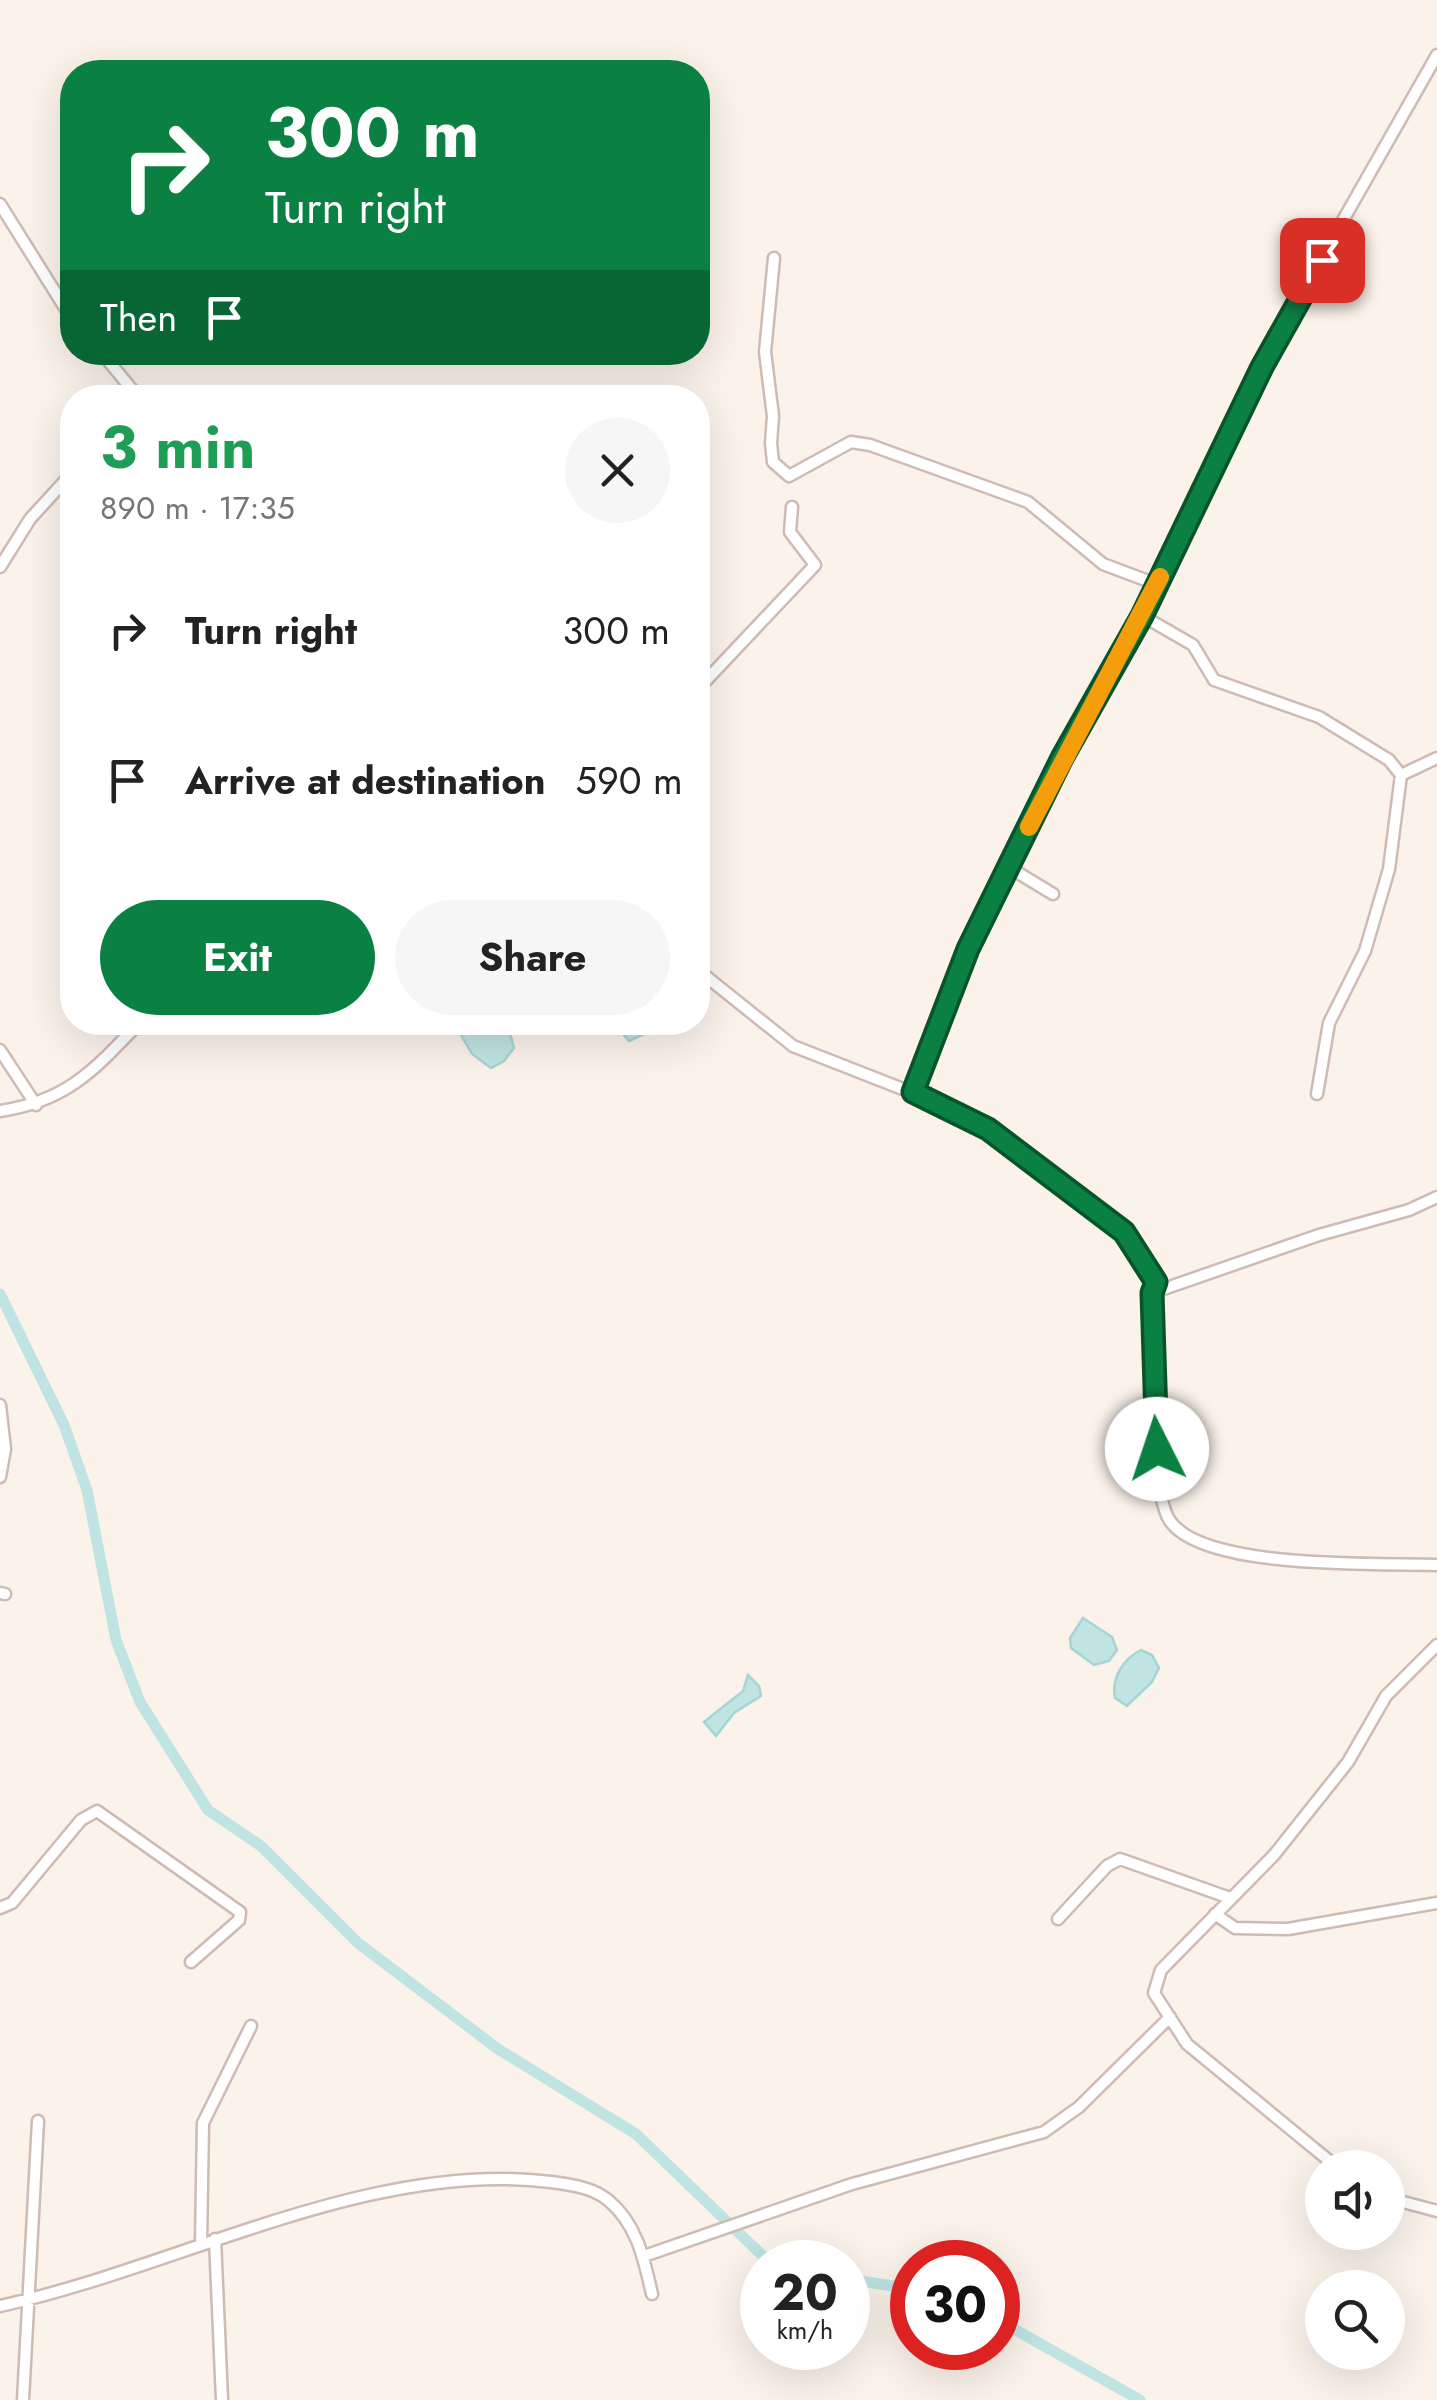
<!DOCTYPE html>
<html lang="en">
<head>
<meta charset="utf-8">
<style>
	:root { --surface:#fff; --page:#f6f6f6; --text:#222; --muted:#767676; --accent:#0b8043 }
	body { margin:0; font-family:Jost,sans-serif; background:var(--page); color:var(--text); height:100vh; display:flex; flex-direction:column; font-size:38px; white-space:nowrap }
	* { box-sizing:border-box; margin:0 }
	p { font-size:32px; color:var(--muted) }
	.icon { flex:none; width:55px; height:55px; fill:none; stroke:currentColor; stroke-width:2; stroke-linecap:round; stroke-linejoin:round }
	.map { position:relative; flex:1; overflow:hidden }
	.panel { position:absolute; left:60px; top:385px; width:650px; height:650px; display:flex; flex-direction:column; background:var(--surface); border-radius:40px; box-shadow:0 10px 40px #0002 }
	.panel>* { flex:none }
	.top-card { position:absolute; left:60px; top:60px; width:650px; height:305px; border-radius:40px; box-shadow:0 10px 40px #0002; background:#0b8043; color:#fff; overflow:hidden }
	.fabs { position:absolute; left:1305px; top:2150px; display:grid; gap:20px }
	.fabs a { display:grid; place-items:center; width:100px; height:100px; border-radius:50%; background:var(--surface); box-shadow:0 10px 40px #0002; font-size:50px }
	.speed { position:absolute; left:740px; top:2240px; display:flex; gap:20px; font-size:50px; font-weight:700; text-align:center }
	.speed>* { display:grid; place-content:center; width:130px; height:130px; border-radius:50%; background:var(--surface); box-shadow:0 10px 40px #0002; line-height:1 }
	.speed small { font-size:25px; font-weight:400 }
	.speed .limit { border:15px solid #d22; background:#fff; color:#111 }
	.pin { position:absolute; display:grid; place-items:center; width:85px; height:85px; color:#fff; margin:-42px; border-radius:20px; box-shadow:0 5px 15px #0006 }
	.me { position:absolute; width:110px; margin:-55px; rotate:356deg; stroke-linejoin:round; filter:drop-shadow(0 0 8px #0008) }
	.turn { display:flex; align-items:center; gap:35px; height:210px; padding:0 40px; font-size:45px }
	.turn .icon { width:130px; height:130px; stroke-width:2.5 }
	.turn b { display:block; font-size:70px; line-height:85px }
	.then { display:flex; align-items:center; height:95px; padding:0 40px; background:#0003; gap:20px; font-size:38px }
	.round { display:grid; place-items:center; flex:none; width:105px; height:105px; border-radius:52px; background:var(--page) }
	.overview { display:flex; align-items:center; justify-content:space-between; height:170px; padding:0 40px }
	h1 { font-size:60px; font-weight:700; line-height:75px; color:#1e9e55 }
	.action { display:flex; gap:20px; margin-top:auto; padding:20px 40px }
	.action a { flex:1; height:115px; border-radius:60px; background:var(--accent); color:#fff; font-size:40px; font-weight:700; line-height:115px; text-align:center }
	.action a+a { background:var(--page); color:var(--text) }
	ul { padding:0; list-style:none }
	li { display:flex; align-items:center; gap:30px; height:150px; padding:0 40px }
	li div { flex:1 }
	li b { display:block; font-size:38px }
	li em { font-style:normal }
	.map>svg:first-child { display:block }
	.water { fill:#c0e3e3; stroke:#a7d4d4; stroke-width:2.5 }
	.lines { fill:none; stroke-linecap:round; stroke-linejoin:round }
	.canal { stroke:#c0e3e3; stroke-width:11 }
	.street-casing { stroke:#cebbb3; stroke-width:15 }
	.street { stroke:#fff; stroke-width:10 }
	.route-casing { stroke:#07532c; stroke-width:25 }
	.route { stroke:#0b8043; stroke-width:18 }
	.slow { stroke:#f59e0b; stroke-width:18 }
</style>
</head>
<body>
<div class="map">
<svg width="1437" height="2400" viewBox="0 0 1437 2400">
	<rect width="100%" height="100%" fill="#fbf2ea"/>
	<path class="water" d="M 454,1023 L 507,1023 L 514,1048 L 504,1061 L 491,1068 L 472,1054 Z
		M 614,1023 L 652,1023 L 644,1034 L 629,1041 Z
		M 1083,1618 L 1112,1637 L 1117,1650 L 1109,1661 L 1094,1665 L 1071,1648 L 1070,1638 Z
		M 1141,1650 L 1152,1655 L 1159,1668 L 1152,1682 L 1127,1706 L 1115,1698 C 1111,1678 1123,1659 1141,1650 Z
		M 748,1675 L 759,1686 L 761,1696 L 734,1713 L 716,1736 L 704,1722 L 743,1691 Z"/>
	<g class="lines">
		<path class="canal" d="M 0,1294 L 64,1425 L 87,1490 L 116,1640 L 140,1702 L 208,1810 L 261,1846 L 358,1943 L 498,2049 L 636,2134 L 769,2262
			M 848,2279 L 912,2289
			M 998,2320 L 1140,2400"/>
		<defs>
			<path id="street" d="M 0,204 L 72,319
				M 774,258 L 765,352 L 773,416 L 771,443 L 773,462 L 789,476 L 851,442 L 870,445 L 1028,502 L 1103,564 L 1156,584
				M 101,352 L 139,398
				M 117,398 L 130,387
				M 0,567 L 30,519 L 72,473
				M 1141,615 L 1193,645 L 1214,680 L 1319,717 L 1389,760 L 1401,775 L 1389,869 L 1365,951 L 1329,1023 L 1317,1094
				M 698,689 L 815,565 L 790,532 L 792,507
				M 1401,775 L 1437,758
				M 1010,868 L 1053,894
				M 698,970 L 793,1046 L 913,1093 L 988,1129 L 1123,1232 L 1156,1281 L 1152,1293 C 1153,1336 1149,1492 1170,1521 C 1204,1570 1378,1563 1437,1565
				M 0,1050 L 36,1105
				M 913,1093 L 968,949 L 1062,758 L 1141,615 L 1284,324 L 1437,55
				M 0,1111 C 68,1101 95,1069 140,1022
				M 1152,1293 L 1319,1235 L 1409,1210 L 1437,1197
				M 0,1405 L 5,1449 L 0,1477
				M 0,1593 L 5,1594
				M 0,1908 L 12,1903 L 81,1820 L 97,1811 L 240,1912 L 239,1920 L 191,1962
				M 1215,1914 L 1235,1928 L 1288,1929 L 1437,1903
				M 1058,1919 L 1107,1866 L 1120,1859 L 1230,1898
				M 1338,2168 L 1187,2044 L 1154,1993 L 1161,1970 L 1274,1855 L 1348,1762 L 1386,1696 L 1437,1645
				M 1388,2198 L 1437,2211
				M 215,2239 L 222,2400
				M 201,2243 L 203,2123 L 251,2026
				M 644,2256 L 852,2184 L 1044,2132 L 1079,2107 L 1170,2017
				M 0,2306 C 176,2268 370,2159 551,2182 C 571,2185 592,2187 608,2200 C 637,2224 644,2259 652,2294
				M 23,2400 L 38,2121"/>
		</defs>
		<use href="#street" class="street-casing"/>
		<use href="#street" class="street"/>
	</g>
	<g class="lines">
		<defs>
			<path id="route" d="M 1157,1449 L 1152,1293 L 1156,1282 L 1124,1232 L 988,1129 L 913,1092 L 968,949 L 1062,758 L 1142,616 L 1262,367 L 1322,260"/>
		</defs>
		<use href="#route" class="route-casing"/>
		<use href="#route" class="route"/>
		<path class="slow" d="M 1029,827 L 1160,577"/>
	</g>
</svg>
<div class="fabs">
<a><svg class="icon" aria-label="sound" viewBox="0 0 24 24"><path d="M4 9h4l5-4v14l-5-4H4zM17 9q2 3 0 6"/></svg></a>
<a><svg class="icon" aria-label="search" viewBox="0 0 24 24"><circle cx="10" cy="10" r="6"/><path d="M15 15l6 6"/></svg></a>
</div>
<div class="speed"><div>20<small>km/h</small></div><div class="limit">30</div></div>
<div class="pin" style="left:1322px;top:260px;background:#d93025"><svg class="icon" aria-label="arrive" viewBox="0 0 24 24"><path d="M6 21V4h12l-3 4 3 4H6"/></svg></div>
<svg class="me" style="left:1157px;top:1449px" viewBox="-20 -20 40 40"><circle r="19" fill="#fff"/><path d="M0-13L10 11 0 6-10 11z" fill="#0b8043"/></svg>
<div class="top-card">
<div class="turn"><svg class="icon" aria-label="right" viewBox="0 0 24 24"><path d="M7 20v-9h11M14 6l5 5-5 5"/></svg><div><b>300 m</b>Turn right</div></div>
<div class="then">Then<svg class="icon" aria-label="arrive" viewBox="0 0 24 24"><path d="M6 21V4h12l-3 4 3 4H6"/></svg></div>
</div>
<section class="panel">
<div class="overview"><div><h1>3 min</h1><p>890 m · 17:35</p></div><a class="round"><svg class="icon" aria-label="close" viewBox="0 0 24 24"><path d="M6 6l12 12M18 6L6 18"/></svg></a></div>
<ul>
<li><svg class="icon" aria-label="right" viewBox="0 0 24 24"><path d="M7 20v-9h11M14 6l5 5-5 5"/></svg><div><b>Turn right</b></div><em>300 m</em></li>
<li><svg class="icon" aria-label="arrive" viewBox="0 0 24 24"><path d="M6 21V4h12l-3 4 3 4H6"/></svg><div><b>Arrive at destination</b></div><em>590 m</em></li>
</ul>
<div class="action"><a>Exit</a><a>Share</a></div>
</section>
</div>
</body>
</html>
